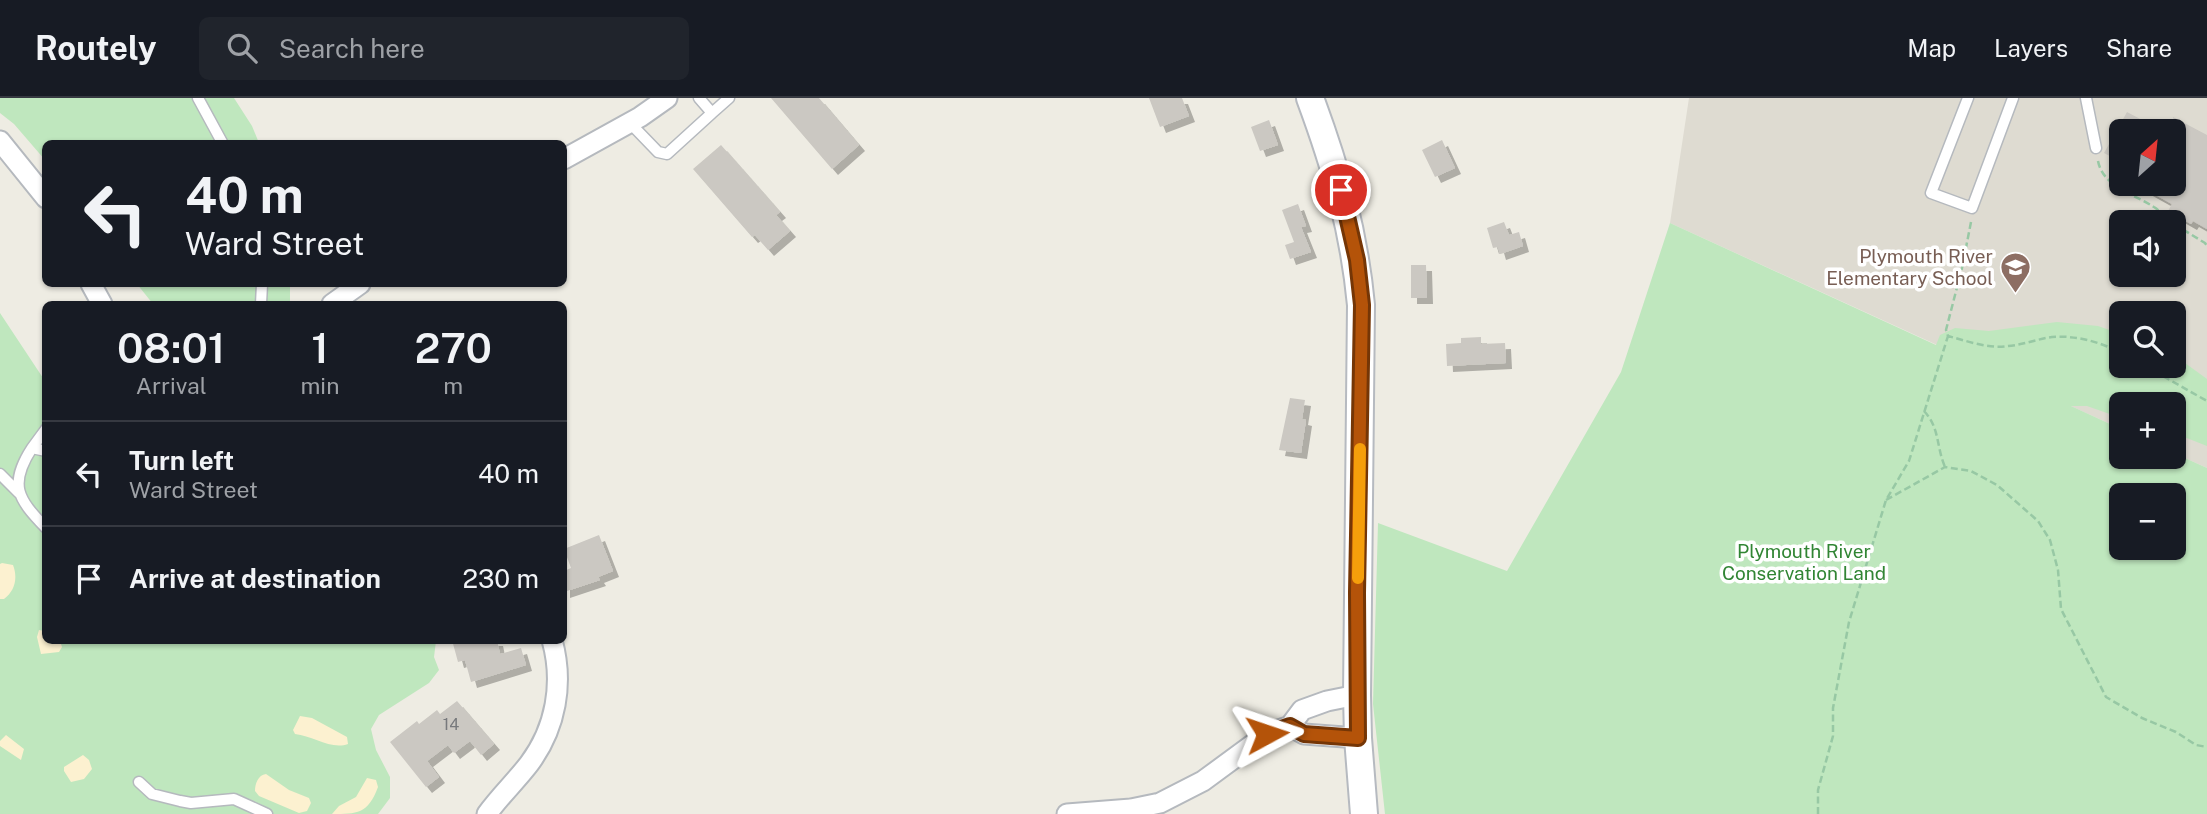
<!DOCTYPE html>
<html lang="en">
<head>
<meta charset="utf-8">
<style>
	:root { --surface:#171b24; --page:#20242c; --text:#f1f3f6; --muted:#9ea1a6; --line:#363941 }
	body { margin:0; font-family:"Public Sans",sans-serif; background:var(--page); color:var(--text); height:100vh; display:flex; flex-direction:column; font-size:26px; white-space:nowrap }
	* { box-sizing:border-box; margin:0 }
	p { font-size:23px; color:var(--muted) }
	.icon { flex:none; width:38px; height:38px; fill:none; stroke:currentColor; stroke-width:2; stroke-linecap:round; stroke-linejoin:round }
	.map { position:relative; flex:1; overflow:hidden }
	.panel { position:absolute; left:42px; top:203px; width:525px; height:343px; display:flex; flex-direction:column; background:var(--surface); border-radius:10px; box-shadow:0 2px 5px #0004 }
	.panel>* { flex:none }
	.banner { position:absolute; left:42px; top:42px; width:525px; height:147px; border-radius:10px; box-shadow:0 2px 5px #0004; background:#171b24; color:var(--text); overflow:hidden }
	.needle { width:46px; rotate:27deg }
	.fabs { position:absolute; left:2109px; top:21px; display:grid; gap:14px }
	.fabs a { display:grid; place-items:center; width:77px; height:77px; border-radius:10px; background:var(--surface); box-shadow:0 2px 5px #0004; font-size:35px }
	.pin { position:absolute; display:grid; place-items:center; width:60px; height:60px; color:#fff; margin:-30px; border:4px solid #fff; border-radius:50%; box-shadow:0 2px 7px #0007 }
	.me { position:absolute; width:77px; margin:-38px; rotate:85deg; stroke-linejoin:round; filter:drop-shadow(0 0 5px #0008) }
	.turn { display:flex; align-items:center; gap:24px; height:147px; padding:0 28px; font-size:32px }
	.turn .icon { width:91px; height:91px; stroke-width:2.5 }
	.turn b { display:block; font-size:49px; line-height:60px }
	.eta { display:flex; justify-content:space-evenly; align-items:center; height:119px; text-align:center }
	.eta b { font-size:42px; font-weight:600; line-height:49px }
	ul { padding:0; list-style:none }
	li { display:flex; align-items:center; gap:21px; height:105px; padding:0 28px; border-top:2px solid var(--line) }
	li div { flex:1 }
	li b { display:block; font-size:26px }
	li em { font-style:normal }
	header { display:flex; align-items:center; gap:42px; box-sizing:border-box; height:98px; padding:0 35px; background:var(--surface); border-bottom:2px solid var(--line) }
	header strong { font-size:33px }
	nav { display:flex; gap:38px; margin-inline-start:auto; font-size:24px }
	.search { width:490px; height:63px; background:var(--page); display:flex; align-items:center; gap:18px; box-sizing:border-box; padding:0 24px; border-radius:10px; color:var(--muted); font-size:26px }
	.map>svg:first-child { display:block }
	.education { fill:#dedbd1; fill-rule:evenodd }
	.green { fill:#bfe7be; fill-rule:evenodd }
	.sand { fill:#fcf1d0 }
	.building { fill:#cbc8c2; filter:url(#shadow) }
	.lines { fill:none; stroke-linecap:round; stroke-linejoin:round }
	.lane-casing { stroke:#b5b9be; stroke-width:13 }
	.street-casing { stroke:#b5b9be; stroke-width:23 }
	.secondary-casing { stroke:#b6bac0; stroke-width:30 }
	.path { stroke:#97c8a4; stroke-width:2.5; stroke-dasharray:7 3.5; stroke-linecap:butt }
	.lane { stroke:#fff; stroke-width:10 }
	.street { stroke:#fff; stroke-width:19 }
	.secondary { stroke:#fff; stroke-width:26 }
	.route-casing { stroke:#753606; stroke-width:18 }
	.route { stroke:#b45309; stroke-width:12 }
	.slow { stroke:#f59e0b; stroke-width:12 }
	.labels { text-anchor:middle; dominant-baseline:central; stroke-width:7; stroke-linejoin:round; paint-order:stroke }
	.number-label { font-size:16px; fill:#77797c }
	.education-label { font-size:19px; fill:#785e54; stroke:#fff; text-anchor:end }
	.park-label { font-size:19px; fill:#318534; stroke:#fff }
</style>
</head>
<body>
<header>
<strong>Routely</strong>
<div class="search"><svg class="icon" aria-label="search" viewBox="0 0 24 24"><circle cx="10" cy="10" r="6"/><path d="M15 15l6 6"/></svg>Search here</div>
<nav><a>Map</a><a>Layers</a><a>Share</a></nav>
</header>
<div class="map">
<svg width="2207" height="716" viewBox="0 0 2207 716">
	<defs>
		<filter id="shadow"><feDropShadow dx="6" dy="6" stdDeviation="0" flood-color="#0004"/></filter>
	</defs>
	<rect width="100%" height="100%" fill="#eeece3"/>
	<path class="education" d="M 1689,0 L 2207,0 L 2207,370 L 2174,355 L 2174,306 L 2121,306 L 2121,331 L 1670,125 ZM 2121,33 L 2174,33 L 2174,86 L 2121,86 ZM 2121,124 L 2174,124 L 2174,177 L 2121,177 ZM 2121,215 L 2174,215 L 2174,268 L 2121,268 Z"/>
	<path class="green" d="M 0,0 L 234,0 L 252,28 L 259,45 L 46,46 L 45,62 L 14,26 L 0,15 Z
		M 1670,125 L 1936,247 L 1940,237 L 1955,230 L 1989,233 L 2057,224 L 2098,228 L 2121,236 L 2121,268 L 2174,268 L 2174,257 L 2207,281 L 2207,348 L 2174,335 L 2174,306 L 2121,306 L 2121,320 L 2087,308 L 2071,308 L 2121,331 L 2121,359 L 2174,359 L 2174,355 L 2207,370 L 2207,716 L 1385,716 L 1373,606 L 1378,425 L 1507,473 L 1621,274 ZM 2121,397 L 2174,397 L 2174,450 L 2121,450 Z
		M 137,186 L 290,186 L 290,206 L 153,206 Z
		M 0,215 L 45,283 L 46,542 L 436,543 L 434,559 L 439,572 L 429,585 L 379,617 L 371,631 L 376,652 L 390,679 L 390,700 L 378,716 L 0,716 Z"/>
	<path class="sand" d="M 2,465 L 13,467 C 18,480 15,493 4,501 L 0,501 L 0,466 Z
		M 39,532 L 45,533 L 46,542 L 60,543 L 62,549 L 59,554 L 41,556 L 37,539 Z
		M 300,618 L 312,620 L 347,639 L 348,646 C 331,652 313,638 295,636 L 293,632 Z
		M 6,637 L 24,651 L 21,662 L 0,648 L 0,643 Z
		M 83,657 L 89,662 L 92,671 L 84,681 L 71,684 L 64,673 L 64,669 Z
		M 266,676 L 289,692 L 309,700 L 311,705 L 307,713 L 299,715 L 259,698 L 255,693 C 255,686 258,677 266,676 Z
		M 367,680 L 376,682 L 378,689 C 368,716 357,716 332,716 L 339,708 L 356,699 Z"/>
	<path class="building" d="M 771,0 L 819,0 L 859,47 L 832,71 Z
		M 1149,0 L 1182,0 L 1189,18 L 1160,29 Z
		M 2127,14 L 2163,33 L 2121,33 L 2121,64 L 2104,55 Z
		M 2173,19 L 2207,37 L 2207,131 L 2193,123 L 2191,126 L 2168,113 L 2172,106 L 2136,86 L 2174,86 L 2174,39 L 2179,42 Z
		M 1269,22 L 1278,47 L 1260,53 L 1251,29 Z
		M 1442,42 L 1455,70 L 1435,79 L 1422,52 Z
		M 721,47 L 780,114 L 776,117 L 790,133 L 768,152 L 755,137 L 752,139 L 693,71 Z
		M 1298,106 L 1306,128 L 1301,129 L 1311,154 L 1290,161 L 1285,147 L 1294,144 L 1282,112 Z
		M 1504,124 L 1509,137 L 1519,134 L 1523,148 L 1500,156 L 1498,149 L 1493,150 L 1487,130 Z
		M 1411,167 L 1426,167 L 1427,200 L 1411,200 Z
		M 1481,239 L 1481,246 L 1505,245 L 1506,265 L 1447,268 L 1446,246 L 1461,245 L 1461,240 Z
		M 1290,300 L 1305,302 L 1302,321 L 1306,322 L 1301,355 L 1279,352 Z
		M 599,437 L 613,473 L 598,479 L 600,482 L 564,494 L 564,473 L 571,470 L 564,451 Z
		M 452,542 L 497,542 L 500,556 L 521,550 L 526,567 L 471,584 L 465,562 L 458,564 Z
		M 457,603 L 494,646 L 481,657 L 470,643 L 454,655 L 448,647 L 427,663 L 439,679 L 426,689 L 390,644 L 417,623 L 419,626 L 437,612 L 440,616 Z"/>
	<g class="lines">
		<defs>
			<path id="lane" d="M 198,0 L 223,46
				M 1968,0 L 1931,95 L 1972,110 L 2013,0
				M 2086,0 L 2096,50
				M 712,15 L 729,0
				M 630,25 L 658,54 L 667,56 L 712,15 L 699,0
				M 261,206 L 262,186
				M 32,350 L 46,331
				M 46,353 L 32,350 C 8,387 18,401 46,430
				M 0,376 L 19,395
				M 139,684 L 152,696 L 180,703 L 191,705 L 234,701 L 267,716"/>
			<path id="street" d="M 0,43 L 46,100
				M 564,61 L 640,19 L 667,0
				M 91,186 L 102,206
				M 332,206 L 360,186
				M 1290,628 L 1304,636 L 1358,640
				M 487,716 C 500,698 516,683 529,666 C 556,630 564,585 552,542
				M 1067,716 L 1131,711 L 1160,705 L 1203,683 L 1267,636 L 1290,628 L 1302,612 L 1327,603 L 1357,597"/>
			<path id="secondary" d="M 1310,0 C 1336,70 1354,133 1361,207 L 1357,597 L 1358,640 L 1364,716"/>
		</defs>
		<use href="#lane" class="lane-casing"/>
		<use href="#street" class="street-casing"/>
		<use href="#secondary" class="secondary-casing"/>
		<path class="path" d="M 2098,63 C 2103,89 2134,96 2154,109 C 2161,113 2163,120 2170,124
			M 1971,124 L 1962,170 L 1946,232 L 1948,238 C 1967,243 1988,251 2008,248 C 2023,247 2037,241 2052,239 C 2075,237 2101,244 2121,255
			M 2174,126 L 2205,145 L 2207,148
			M 2145,268 L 2207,303
			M 1924,313 C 1940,330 1936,348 1945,369
			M 1886,402 L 1945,369 L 1971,373 L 1997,387 L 2038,423 L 2050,442 L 2058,472 L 2061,511 L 2106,599 L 2142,620 L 2176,634 L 2196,647 L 2207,649
			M 1818,716 L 1818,692 L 1833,638 L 1833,610 L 1849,524 L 1886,402 L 1909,363 L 1948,238"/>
		<use href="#lane" class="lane"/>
		<use href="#street" class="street"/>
		<use href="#secondary" class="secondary"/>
	</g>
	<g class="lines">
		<defs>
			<path id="route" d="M 1267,636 L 1290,628 L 1304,636 L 1358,640 L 1357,495 L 1362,207 L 1357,162 L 1341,92"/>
		</defs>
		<use href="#route" class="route-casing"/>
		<use href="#route" class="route"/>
		<path class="slow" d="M 1358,480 L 1360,351"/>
	</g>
	<defs>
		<symbol id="school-pin" viewBox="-11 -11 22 30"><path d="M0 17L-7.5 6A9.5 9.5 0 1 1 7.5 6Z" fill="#8d6e63" stroke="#fff"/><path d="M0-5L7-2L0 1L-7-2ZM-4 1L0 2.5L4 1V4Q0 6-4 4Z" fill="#fff"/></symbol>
	</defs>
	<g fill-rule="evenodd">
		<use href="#school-pin" x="1998" y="152" width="35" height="47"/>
	</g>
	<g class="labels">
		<g class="number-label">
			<text x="451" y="626">14</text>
		</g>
		<g class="education-label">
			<text x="1993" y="158">Plymouth River<tspan x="1993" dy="22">Elementary School</tspan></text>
		</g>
		<g class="park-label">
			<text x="1804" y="453">Plymouth River<tspan x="1804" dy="22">Conservation Land</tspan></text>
		</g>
	</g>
</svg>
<div class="fabs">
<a><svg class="needle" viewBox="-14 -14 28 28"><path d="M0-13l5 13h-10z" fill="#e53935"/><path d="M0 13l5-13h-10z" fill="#9ea1a6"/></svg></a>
<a><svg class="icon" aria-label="sound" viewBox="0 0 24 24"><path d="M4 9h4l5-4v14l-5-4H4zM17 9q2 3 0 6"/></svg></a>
<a><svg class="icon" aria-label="search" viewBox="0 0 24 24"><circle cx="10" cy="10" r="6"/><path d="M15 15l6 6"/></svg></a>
<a>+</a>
<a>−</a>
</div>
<div class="pin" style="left:1341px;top:92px;background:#d93025"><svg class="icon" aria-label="arrive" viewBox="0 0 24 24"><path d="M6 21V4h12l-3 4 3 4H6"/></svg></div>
<svg class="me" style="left:1267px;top:636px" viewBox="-20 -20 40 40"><path d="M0-17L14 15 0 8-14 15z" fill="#b45309" stroke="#fff" stroke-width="4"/></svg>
<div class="banner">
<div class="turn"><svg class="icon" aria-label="left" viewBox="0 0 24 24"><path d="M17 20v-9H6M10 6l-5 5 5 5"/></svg><div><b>40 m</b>Ward Street</div></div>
</div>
<section class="panel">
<div class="eta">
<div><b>08:01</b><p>Arrival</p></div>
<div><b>1</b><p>min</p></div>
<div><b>270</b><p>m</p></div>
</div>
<ul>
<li><svg class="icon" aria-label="left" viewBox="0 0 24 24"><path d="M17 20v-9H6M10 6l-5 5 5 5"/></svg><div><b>Turn left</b><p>Ward Street</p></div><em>40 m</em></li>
<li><svg class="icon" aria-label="arrive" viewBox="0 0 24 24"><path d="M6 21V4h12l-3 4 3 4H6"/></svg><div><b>Arrive at destination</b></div><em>230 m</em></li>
</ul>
</section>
</div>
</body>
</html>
